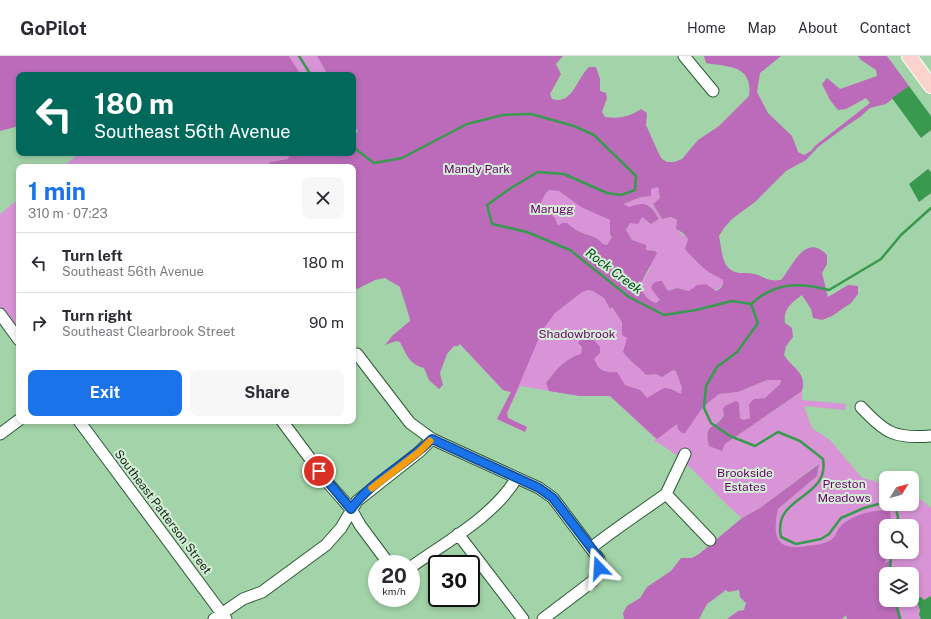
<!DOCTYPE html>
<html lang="en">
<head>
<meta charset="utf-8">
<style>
	:root { --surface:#fff; --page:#f7f7f7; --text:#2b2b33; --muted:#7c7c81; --line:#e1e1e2; --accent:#1a73e8 }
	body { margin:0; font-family:"Public Sans",sans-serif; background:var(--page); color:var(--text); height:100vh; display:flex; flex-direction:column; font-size:15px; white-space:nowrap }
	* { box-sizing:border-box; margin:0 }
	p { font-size:13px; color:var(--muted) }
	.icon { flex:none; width:22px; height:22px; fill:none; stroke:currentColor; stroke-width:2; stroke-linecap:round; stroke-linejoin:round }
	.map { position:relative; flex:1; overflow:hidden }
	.sheet { position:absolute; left:16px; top:108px; width:340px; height:260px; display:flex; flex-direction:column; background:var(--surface); border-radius:8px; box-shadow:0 2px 6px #0003 }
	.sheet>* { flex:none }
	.top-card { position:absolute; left:16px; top:16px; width:340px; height:84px; border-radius:8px; box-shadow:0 2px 6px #0003; background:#00695c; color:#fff; overflow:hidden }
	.needle { width:26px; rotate:53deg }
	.fabs { position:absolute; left:879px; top:415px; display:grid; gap:8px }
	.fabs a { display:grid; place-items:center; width:40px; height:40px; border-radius:8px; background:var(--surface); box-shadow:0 2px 6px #0003; font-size:20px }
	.speed { position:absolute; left:368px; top:499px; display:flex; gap:8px; font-size:20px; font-weight:700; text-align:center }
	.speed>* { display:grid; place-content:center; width:52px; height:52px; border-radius:50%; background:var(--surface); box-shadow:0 2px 6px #0003; line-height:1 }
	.speed small { font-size:10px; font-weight:400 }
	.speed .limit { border:2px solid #111; border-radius:6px; background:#fff; color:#111 }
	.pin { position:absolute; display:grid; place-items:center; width:34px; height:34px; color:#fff; margin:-17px; border:2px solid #fff; border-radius:50%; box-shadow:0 1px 4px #0007 }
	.me { position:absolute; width:44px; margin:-22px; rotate:340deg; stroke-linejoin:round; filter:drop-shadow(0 0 3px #0008) }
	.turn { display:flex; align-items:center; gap:14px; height:84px; padding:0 12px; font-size:18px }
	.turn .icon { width:52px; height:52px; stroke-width:2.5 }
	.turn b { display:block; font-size:28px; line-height:34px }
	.round { display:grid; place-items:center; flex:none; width:42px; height:42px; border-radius:8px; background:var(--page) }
	.overview { display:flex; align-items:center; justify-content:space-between; height:68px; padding:0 12px }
	h1 { font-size:24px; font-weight:700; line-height:30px; color:var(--accent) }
	.cta { display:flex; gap:8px; margin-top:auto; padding:8px 12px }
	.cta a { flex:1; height:46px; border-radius:8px; background:var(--accent); color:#fff; font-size:16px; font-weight:700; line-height:46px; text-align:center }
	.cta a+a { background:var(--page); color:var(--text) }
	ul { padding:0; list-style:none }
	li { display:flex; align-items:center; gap:12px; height:60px; padding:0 12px; border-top:1px solid var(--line) }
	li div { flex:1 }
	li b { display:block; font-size:15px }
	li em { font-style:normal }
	header { display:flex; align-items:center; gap:24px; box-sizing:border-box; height:56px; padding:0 20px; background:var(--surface); border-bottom:1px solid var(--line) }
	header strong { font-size:19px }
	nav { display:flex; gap:22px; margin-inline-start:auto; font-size:14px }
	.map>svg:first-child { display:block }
	.green { fill:#d894d6 }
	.forest { fill:#bb6bb9; fill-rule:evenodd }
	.water { fill:#399a4f }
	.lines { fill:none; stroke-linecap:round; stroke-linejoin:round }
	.stream { stroke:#399a4f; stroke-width:2.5 }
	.minor-casing { stroke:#2b5933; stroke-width:13 }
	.major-casing { stroke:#fff; stroke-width:16 }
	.minor { stroke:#fff; stroke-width:11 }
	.major { stroke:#fad3cd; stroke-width:14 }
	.route-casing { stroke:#114b97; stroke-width:10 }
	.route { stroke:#1a73e8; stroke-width:7 }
	.slow { stroke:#f59e0b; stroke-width:7 }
	.labels { text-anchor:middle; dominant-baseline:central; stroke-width:4; stroke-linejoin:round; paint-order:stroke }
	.park-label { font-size:12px; fill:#6b006c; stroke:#d5eed7 }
	.street-label { font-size:12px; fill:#132616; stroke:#d5eed7 }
	.water-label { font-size:13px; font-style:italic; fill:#024c1b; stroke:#d5eed7 }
</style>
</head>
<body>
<header>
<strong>GoPilot</strong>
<nav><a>Home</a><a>Map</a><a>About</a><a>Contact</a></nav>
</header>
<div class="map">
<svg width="931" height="563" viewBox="0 0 931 563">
	<rect width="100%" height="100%" fill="#a3d4a9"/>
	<path class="green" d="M 289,0 L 317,0 L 328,19 L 301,19 Z
		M 521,66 L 603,161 L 610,164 L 610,178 L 612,181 L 607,189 L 603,188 L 597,183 L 581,178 L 577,203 L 725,313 L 697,360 L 703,351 L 719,338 L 738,336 L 767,324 L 781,324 L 780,328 L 765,342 L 754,343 L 749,349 L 750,362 L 743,364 L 740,362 L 739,347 L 709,373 L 725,388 L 802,335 L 802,344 L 846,348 L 845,354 L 804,350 L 812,372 L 830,384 L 862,422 L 886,428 L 886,448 L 912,448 L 912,436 L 931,452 L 931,563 L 902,563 L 896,544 L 912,544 L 912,518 L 891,518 L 892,504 L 883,510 L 887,503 L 887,496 L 912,496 L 912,470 L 892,470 L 893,467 L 880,454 L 864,458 L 844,467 L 831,484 L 820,489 L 793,493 L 779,487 L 774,473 L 778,453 L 817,420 L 818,408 L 760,452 L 742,462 C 711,437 690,403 654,385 L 656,383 L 610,340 L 580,340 L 520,330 L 507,357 L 508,362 L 527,371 L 525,376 L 497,363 L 511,336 L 503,334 L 460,288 Z
		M 72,97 L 165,97 L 169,100 L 193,97 L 290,97 L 288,103 L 270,106 L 267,111 L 62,111 L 75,101 Z
		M 658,130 L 660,142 L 653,148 L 662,163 L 672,161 L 677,165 L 676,173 L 688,183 L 685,193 C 686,195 703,212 706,214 C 710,218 717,220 723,224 L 723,228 C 715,240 701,230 689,235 L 677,232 L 668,235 L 662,225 L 660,244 L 656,247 C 647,244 643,238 640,229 L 649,215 L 655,195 L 646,194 L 645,189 L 632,184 L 626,174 L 630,167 L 642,161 L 651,168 L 659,163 L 651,151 L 638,148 L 629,152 L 622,148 L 641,141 L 651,140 L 651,133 Z
		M 19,143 L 19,276 L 0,250 L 0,158 Z"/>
	<path class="forest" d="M 0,0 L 289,0 L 301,19 L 19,19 L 19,70 L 0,75 Z
		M 317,0 L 563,0 L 556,8 L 561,18 L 550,38 L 552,43 C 572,50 577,22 589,11 L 596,11 L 600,23 L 600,35 L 606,37 L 607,42 L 602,56 L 605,61 C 619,63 629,61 641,53 L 647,57 L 646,69 L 659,98 L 662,103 L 667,106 L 674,106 L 682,103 L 698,84 L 719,70 L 749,40 C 753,9 729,11 706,7 L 704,0 L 781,0 L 760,17 L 757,36 L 768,57 L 792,80 L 798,96 L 804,99 L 811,95 L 816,89 L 870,47 L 866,42 L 846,53 L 838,54 L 830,44 L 822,28 L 827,22 L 840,33 L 877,20 L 876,14 L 861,4 L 858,0 L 887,0 L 909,30 L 886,48 L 870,52 L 860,61 L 848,69 L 818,91 L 806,104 L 786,115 L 755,146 L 732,163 L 724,172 L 719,180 C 722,193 721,211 735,216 C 741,218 748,216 754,218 C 766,221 767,226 781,224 C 793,210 805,176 827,199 L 827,208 L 822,217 L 828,241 L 848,229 L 858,230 L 858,238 L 851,247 L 832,260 L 822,264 L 813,262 L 811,253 L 802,239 C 791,247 783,253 785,267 L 792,272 L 793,281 L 786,290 L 784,299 C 793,313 807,316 802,335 L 725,388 L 722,395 L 709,390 C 703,366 716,374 724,359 L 723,353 L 725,350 L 736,345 L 739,347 L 740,362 L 743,364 L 750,362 L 749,349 L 751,346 L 754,343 L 765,342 L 780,328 L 781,324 L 767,324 L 738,336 L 719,338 L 703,351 L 685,377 L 682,377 L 678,373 L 677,368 L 657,383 L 610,340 L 580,340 L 549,335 L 546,327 C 557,313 564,303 581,298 L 582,291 L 578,287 L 582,281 L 593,283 L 600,291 L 600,297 L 594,303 C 599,315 604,317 617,316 L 625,329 L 640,334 L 647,342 L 664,332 L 671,333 L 681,338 L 682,332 L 676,315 L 673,314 L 662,321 L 656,318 L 646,319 C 639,310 630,306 623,296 L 627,282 L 622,279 L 622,266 L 612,251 L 610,253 L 604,242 L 593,235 L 588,234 L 582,236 L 555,257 L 542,275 L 507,357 L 508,362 L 527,371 L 525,376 L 497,363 L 511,336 L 503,334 L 460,288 L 458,290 L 454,290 L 447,298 L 440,317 L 443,329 L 439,333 L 429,324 L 424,312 C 409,308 407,299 400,286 L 396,285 L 385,289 L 392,280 L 410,265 C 410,260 402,239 400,231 L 385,222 L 375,224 L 353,235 L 353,111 L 267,111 L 270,106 L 288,103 L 290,97 L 353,97 L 353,79 L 358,76 L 353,67 L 353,19 L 328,19 ZM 658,131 L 660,142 L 653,148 L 662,163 L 671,161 L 677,164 L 676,173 L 683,177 L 688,183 L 685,193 C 686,195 703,212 706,214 C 710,218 717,220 723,224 L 723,228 L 721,232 L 716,235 L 706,228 L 697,229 L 689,235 L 677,232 L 668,235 L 662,225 C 656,225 653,226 651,232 L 660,244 L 656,247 C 647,244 643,238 640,229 L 657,197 L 655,195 L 646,194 L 646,189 L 632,184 L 626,174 L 630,167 L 638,168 L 642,161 L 651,168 L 659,163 C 650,148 646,145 629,151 L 623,148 L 641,141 L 651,140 L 651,133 ZM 549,134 L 559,135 L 581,151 L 610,164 L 610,178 L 612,181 L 607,189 C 601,188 601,185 596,182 C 585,177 577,177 567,167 L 562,167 L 558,170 L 555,162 L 540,149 L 545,138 Z
		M 819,408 L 817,420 L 778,453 C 772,481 776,495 807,490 C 815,489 824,488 831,484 C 836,480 838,471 844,467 C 856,458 876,453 890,455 L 892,470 L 886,470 L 887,503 L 884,508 L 892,503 L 891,518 L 886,518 L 886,544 L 896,544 L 902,563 L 847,563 L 846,559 L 842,563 L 727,563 L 738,555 L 744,554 L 746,547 L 740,541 L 739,534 L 728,536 L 726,534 L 707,548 L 699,563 L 624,563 L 623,557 L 627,550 L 640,542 L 647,531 L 671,515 L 681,502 L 692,502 L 699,498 L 742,462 L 760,452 Z"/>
	<path class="water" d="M 909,30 L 931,60 L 931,74 L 921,82 L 892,42 Z
		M 928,113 L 931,116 L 931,137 L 919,146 L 909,128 Z
		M 931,540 L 931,563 L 921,563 L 919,559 L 920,554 L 916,542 L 921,541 L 924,544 Z"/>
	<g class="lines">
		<path class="stream" d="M 299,0 L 311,19
			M 353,91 L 374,107 L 402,102 L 467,68 L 503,59 L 531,58 L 574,70 L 594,79 L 636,120 L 635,134 L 621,139 L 607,137 L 564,118 L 538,116 L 511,132 L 487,149 L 492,168 L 527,176 L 570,194 L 629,241 L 664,259 L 696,254 L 732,245 L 751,248
			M 751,248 L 758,267 L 737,296 L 717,311 L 706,330 L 704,352 L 711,367 L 730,380 L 755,390 L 778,376 L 800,385 L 823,403 C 830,444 772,439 781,481 L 796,488 L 821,483 L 829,478 L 841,462 L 864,452 L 886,446
			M 751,248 C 775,226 800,226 829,234 L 881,203 L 901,179 L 931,152
			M 893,448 L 895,449 L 898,461 L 897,470
			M 889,518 L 892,496
			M 895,544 L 900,563"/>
		<defs>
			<path id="minor" d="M 684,0 L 713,35
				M 0,258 L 19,284
				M 357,298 L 410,367 L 432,383 L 539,432 L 553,442 L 599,503 L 599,511 L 593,525 L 543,563
				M 861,351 C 885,377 895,383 931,380
				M 79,365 L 226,563
				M 282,365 L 329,428 L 351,453 L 360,469 L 389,508
				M 0,378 L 19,364
				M 685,398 L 666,438 L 710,484
				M 458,478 L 523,563
				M 591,492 C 615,473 641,456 666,438
				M 411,511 C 446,486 494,460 516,423
				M 214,563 L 243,543 L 262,536 L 326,489 L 341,472 L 357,445 L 419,396 L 432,383"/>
			<path id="major" d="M 909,0 L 931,30"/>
		</defs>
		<use href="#minor" class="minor-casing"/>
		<use href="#major" class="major-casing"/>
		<use href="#minor" class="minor"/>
		<use href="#major" class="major"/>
	</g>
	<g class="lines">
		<defs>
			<path id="route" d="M 319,415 L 351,453 C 371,425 407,408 432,383 L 539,432 L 553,442 L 599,502 L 599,512"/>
		</defs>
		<use href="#route" class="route-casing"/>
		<use href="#route" class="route"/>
		<path class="slow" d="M 372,432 L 419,396 L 430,385"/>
	</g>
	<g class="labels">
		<g class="park-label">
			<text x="477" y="113">Mandy Park</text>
			<text x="552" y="153">Marugg</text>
			<text x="577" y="278">Shadowbrook</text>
			<text x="745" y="417">Brookside<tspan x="745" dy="14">Estates</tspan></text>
			<text x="844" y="428">Preston<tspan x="844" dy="14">Meadows</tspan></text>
		</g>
		<g class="street-label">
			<text transform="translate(163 456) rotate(53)">Southeast Patterson Street</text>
		</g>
		<g class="water-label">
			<text transform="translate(614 215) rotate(37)">Rock Creek</text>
		</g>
	</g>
</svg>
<div class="fabs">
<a><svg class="needle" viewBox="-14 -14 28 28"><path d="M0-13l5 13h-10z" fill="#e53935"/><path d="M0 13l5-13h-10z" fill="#7c7c81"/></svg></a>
<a><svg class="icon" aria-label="search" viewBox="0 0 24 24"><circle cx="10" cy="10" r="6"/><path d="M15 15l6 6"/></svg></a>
<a><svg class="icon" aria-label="layers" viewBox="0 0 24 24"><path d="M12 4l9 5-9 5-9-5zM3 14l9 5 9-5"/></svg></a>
</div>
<div class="speed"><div>20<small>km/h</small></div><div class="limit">30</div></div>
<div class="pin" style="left:319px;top:415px;background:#d93025"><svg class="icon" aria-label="arrive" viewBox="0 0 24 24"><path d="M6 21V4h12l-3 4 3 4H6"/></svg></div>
<svg class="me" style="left:599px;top:512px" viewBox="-20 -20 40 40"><path d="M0-17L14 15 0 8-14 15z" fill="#1a73e8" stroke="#fff" stroke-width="4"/></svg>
<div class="top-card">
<div class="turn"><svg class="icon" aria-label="left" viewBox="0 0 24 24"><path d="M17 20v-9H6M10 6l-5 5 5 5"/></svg><div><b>180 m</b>Southeast 56th Avenue</div></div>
</div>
<section class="sheet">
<div class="overview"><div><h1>1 min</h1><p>310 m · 07:23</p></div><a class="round"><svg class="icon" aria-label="close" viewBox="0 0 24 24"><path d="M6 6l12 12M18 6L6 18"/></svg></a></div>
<ul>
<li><svg class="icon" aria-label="left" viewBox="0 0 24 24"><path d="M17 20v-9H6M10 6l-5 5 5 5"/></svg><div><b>Turn left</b><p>Southeast 56th Avenue</p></div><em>180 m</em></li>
<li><svg class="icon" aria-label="right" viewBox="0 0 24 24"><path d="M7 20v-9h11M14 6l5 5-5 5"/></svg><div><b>Turn right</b><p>Southeast Clearbrook Street</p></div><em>90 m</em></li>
</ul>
<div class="cta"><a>Exit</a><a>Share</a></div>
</section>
</div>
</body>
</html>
